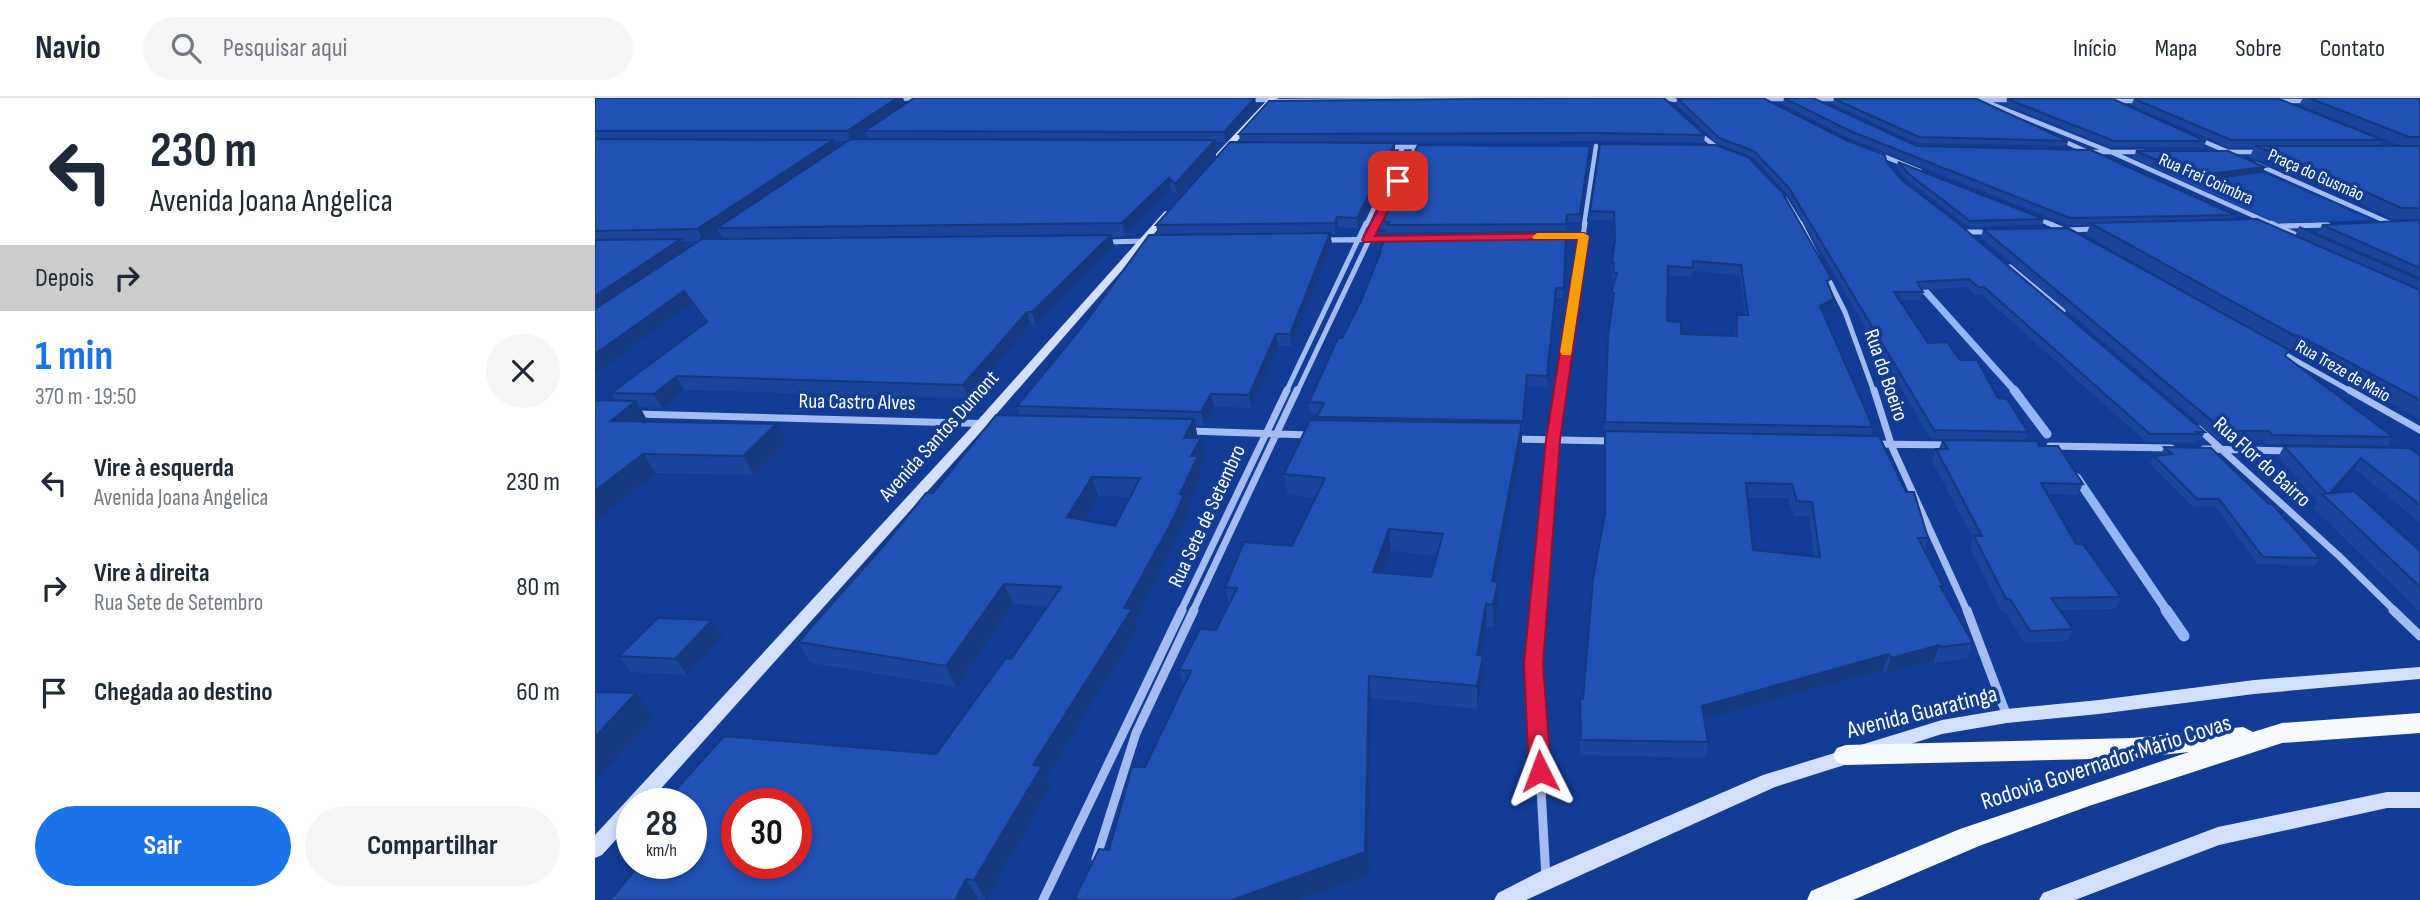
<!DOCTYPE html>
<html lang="pt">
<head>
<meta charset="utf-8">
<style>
	:root { --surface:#fff; --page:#f6f6f7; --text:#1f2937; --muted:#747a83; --line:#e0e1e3; --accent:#1a73e8 }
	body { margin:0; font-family:"Sofia Sans Condensed",sans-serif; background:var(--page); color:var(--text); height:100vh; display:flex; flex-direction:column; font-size:26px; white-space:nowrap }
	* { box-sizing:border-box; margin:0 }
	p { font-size:23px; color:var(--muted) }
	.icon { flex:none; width:38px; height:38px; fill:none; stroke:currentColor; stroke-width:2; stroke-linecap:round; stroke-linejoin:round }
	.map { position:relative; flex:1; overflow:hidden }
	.drawer { display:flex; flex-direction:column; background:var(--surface); width:595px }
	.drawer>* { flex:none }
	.hud { background:#fff; color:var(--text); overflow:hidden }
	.speed { position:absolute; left:21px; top:690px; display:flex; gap:14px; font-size:35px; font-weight:700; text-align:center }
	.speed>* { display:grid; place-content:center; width:91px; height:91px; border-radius:50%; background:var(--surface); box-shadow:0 4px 10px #0003; line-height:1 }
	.speed small { font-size:18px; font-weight:400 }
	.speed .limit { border:10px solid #d22; background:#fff; color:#111 }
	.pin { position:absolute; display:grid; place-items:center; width:60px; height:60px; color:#fff; margin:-30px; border-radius:14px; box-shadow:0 4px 10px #0006 }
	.me { position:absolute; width:77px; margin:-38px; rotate:357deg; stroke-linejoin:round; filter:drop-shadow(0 0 5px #0008) }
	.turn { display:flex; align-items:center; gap:24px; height:147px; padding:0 35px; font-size:32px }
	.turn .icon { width:91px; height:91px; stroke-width:2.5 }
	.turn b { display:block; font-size:49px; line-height:60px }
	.then { display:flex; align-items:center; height:66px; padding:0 35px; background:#0003; gap:14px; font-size:26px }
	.round { display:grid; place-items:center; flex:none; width:74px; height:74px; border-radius:37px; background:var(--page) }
	.summary { display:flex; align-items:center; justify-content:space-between; height:119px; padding:0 35px }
	h1 { font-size:42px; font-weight:700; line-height:52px; color:var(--accent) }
	.primary-button { display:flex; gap:14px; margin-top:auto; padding:14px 35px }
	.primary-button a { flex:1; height:80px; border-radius:42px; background:var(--accent); color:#fff; font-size:28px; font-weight:700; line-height:80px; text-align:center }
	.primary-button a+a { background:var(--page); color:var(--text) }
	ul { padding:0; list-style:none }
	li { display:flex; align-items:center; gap:21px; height:105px; padding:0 35px }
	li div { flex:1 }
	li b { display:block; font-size:26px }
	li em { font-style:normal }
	header { display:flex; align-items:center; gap:42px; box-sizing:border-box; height:98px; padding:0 35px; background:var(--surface); border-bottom:2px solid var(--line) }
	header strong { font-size:33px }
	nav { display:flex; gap:38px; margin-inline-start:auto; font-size:24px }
	.search { width:490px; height:63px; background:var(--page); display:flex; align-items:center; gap:18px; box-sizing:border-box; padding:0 24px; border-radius:38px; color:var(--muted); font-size:26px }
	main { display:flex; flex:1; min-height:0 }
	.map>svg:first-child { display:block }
	.green { fill:#1a4cb0 }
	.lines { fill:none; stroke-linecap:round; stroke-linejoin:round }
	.stream-far2 { stroke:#94b6f6; stroke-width:7 }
	.stream-far1 { stroke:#94b6f6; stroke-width:9 }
	.stream { stroke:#94b6f6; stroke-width:11 }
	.minor-far3 { stroke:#a3bdf3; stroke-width:4.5 }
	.minor-far2 { stroke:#a3bdf3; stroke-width:5 }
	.minor-far1 { stroke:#a3bdf3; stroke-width:7 }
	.minor { stroke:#a3bdf3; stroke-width:9 }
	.secondary { fill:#d2dffd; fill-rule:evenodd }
	.trunk { fill:#f6f9ff; fill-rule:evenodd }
	.wall { fill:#1c469c; fill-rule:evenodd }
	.shaded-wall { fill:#16397f }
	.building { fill:#2051b5; stroke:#16397f; stroke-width:2; fill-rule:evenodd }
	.route { fill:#e11d48; stroke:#92132f; stroke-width:2 }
	.slow { fill:#f59e0b }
	.labels { text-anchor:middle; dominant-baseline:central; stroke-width:7; stroke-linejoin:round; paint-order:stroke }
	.far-street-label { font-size:18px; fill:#fff; stroke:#123c96 }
	.street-label { font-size:21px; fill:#fff; stroke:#123c96 }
	.near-street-label { font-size:24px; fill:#fff; stroke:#123c96 }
</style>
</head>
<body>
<header>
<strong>Navio</strong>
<div class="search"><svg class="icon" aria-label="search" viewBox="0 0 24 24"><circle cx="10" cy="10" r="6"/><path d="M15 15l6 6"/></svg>Pesquisar aqui</div>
<nav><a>Início</a><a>Mapa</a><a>Sobre</a><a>Contato</a></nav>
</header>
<main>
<section class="drawer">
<div class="hud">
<div class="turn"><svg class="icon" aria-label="left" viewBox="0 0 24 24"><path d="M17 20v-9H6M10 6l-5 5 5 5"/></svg><div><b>230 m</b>Avenida Joana Angelica</div></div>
<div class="then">Depois<svg class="icon" aria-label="right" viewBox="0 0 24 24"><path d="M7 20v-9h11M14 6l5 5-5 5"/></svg></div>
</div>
<div class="summary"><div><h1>1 min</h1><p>370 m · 19:50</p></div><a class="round"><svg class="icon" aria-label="close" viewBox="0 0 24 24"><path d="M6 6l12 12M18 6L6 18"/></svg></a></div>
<ul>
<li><svg class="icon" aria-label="left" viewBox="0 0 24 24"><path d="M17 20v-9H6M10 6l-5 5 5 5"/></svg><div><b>Vire à esquerda</b><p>Avenida Joana Angelica</p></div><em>230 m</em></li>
<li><svg class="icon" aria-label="right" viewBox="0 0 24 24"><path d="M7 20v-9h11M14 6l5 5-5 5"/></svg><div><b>Vire à direita</b><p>Rua Sete de Setembro</p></div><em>80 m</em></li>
<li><svg class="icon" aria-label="arrive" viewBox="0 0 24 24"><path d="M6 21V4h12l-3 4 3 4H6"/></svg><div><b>Chegada ao destino</b></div><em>60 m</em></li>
</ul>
<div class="primary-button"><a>Sair</a><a>Compartilhar</a></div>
</section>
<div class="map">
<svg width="1825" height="802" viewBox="0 0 1825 802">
	<rect width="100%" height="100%" fill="#123c96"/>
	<path class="green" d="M 1630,58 L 1776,122 L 1682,125 L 1536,59 Z"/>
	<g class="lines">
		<path class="stream-far2" d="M 1323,185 L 1421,294"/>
		<path class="stream-far1" d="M 1419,292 L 1452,336
			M 1482,380 L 1572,513"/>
		<path class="stream" d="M 1571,512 L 1589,538"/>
		<path class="minor-far3" d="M 1069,0 L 1080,2
			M 298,1 L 328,0
			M 1161,1 L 1198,1
			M 1213,1 L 1247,1
			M 652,2 L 910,0
			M 1378,2 L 1418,2
			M 1514,3 L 1544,3
			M 1682,3 L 1716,3
			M 1394,5 L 1516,54 L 1679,127
			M 1103,35 L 1124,51
			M 1464,41 L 1495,55
			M 1603,41 L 1631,53
			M 792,49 L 830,49
			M 1493,54 L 1548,54
			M 1626,54 L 1667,54
			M 1281,55 L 1325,73
			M 1661,66 L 1797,126
			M 1190,101 L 1206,127
			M 1440,120 L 1458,127
			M 771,127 L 808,49
			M 781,127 L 821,49
			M 989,127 L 1001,48
			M 1722,127 L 1733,127"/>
		<path class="minor-far2" d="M 1205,125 L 1250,214 L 1279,294
			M 1453,125 L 1474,134
			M 1676,125 L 1708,140
			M 1685,128 L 1733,127
			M 1472,132 L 1502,131
			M 1373,134 L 1394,134
			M 963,138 L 989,138
			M 729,142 L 790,141
			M 512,144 L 552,143
			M 1415,169 L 1468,213
			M 1686,254 L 1757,294
			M 691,294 L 771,125
			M 702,294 L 782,125
			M 965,294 L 990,125"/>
		<path class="minor-far1" d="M 1279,292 L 1297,349 L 1372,513
			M 1754,292 L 1825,332
			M 41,316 L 404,326
			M 1604,331 L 1744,458 L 1800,513
			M 594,333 L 715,337
			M 919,341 L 1016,343
			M 1280,346 L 1355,347
			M 1455,348 L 1576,350
			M 1609,351 L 1695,353
			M 586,513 L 692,292
			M 598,513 L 702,292
			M 943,513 L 958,342 L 965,292"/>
		<path class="minor" d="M 944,512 L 939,566 L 951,780
			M 1372,512 L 1412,618
			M 1798,512 L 1825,538
			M 501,761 L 541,635 L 599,512
			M 448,802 L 587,512"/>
		<path class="secondary" d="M 674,0 L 681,0 L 627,60 L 621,60 L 621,56 Z
			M 570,113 L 577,115 L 391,328 L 53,705 L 37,705 L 37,724 L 7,757 L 0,760 L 0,737 L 383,322 Z
			M 1825,569 L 1825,581 L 1659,596 L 1504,616 L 1412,625 L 1347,636 L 1180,689 L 931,802 L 899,802 L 903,795 L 944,774 L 1168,677 L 1347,622 L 1412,611 L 1504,602 L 1659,582 Z
			M 1792,694 L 1825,694 L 1825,710 L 1792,710 L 1624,747 L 1480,802 L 1444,802 L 1448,795 L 1623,729 Z"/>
		<path class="trunk" d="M 1825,615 L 1825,635 L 1687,645 L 1494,708 L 1384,748 L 1258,802 L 1212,802 L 1216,793 L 1365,731 L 1594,654 L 1537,660 L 1251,667 L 1242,664 L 1238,657 L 1242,650 L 1251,647 L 1537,640 L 1648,629 L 1658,634 L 1687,625 Z"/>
	</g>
	<path class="wall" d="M 0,0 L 308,0 L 310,6 L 662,9 L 631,44 L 620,44 L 622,53 L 582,97 L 576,92 L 530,138 L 517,138 L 519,148 L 441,227 L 436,226 L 373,300 L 89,292 L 67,310 L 45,309 L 52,322 L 50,323 L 191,345 L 159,377 L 61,375 L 0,424 L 0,302 L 21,303 L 16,295 L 111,225 L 96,206 L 0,276 ZM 270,33 L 273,42 L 258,41 ZM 238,43 L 253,43 L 241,51 ZM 123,132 L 128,141 L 111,141 ZM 87,143 L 104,143 L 92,151 Z
		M 683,0 L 789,0 L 683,1 Z
		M 1189,0 L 1322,48 L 1640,117 L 1638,122 L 1700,138 L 1704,129 L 1722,136 L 1727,127 L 1825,122 L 1825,321 L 1696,250 L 1694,253 L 1491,137 L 1495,127 L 1473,127 L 1254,40 L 1188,6 Z
		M 1708,0 L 1825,0 L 1825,122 L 1799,121 L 1713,81 L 1655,59 L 1659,49 L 1633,49 L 1536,7 L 1539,1 L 1788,42 L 1785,48 L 1806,48 L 1704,7 Z
		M 1083,1 L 1291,63 L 1308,83 L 1610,334 L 1606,342 L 1601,342 L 1600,345 L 1551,344 L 1386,196 L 1381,197 L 1372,189 L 1327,192 L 1328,194 L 1326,202 L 1304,202 L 1333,245 L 1365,262 L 1403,300 L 1433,334 L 1429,342 L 1336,341 L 1193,97 L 1158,59 L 1124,46 L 1082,7 Z
		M 1239,1 L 1473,43 L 1472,48 L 1322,45 L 1238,6 Z
		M 1412,1 L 1611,43 L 1609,49 L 1517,49 L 1411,7 Z
		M 674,3 L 1110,37 L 1109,45 L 1001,43 L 645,44 L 644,36 Z
		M 800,45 L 800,54 L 763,130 L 743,129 L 741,136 L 735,136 L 737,146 L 696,248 L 683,248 L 656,310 L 619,309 L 609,328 L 600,327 L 603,340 L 610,359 L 605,368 L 607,377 L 593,409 L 594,416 L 579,448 L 540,522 L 543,531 L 452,679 L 456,689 L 391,802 L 15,802 L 341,656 L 416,561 L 453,508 L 418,506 L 361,589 L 215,565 L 203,544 L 338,395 L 425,317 L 422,308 L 563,137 L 561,127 ZM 503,398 L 535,399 L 520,428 L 488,423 Z
		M 1005,46 L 1234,190 L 1239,201 L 1236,211 L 1228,215 L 1278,329 L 1276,338 L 1333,440 L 1330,452 L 1348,488 L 1347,491 L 1378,545 L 1372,560 L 1340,565 L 1339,563 L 1291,575 L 1288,572 L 1109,622 L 1113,644 L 1110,660 L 985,657 L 984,617 L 985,601 L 988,601 L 1009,422 L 1009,335 L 1012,248 L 1017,205 L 1015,205 L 1016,195 L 1019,184 L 1017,184 L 1018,175 L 1016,174 L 1019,147 L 1018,123 L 995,122 ZM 1098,173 L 1145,177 L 1150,217 L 1142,217 L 1140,238 L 1086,236 L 1072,223 L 1073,178 L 1097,179 ZM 1153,400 L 1193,400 L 1199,418 L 1214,418 L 1219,458 L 1158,452 Z
		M 1541,53 L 1670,69 L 1667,75 L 1595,84 L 1539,59 Z
		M 995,54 L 985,124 L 971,124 L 971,133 L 793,135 L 792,131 L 785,131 L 784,123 Z
		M 1303,64 L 1449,121 L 1447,127 L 1374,129 L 1313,82 L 1302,69 Z
		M 1388,131 L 1690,258 L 1798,339 L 1792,348 L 1672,346 L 1668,342 L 1624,342 L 1386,139 Z
		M 971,134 L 968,200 L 961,200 L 952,289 L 932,288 L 928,334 L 927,334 L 927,346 L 901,484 L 903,506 L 899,529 L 891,529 L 886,558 L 888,558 L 888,581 L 882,611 L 776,600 L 774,777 L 705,802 L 480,802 L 514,752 L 550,669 L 589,588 L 584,572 L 621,532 L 634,506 L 630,489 L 697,448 L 720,400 L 693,397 L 689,376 L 722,322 L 722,319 L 723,316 L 715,315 L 714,304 L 766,203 L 784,158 L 782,144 ZM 796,453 L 842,458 L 836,479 L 788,475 Z
		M 1347,342 L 1444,348 L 1488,386 L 1483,397 L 1453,396 L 1481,446 L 1526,499 L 1520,511 L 1465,512 L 1478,531 L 1472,543 L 1430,545 L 1410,513 L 1406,513 L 1375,450 L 1378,441 L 1337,363 L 1341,351 L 1344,351 Z
		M 1689,348 L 1825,358 L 1825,425 L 1760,371 L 1738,395 L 1825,453 L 1825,512 L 1823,512 L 1718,410 L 1722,403 L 1683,359 Z
		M 1569,349 L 1725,460 L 1720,468 L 1663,466 L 1620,408 L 1598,409 L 1555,366 L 1559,358 L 1566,357 Z
		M 117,522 L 128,538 L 92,577 L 36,574 L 24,558 Z"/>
	<path class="shaded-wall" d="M 302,0 L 308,0 L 310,6 L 256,43 L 252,33 Z
		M 660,0 L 662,9 L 631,44 L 629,34 Z
		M 238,42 L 242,52 L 122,130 L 124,132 L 108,143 L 102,131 Z
		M 620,42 L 622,53 L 582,97 L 580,86 Z
		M 800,45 L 800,54 L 763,130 L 762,120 Z
		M 995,48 L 995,54 L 985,124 L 985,116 Z
		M 1670,69 L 1667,75 L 1595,84 L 1597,78 Z
		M 574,80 L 576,92 L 530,138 L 527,125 Z
		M 742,119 L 743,129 L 741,136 L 740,125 Z
		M 735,135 L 737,146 L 696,248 L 695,236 Z
		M 516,137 L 519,148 L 441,227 L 437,214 Z
		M 86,141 L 93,153 L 0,216 L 0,198 Z
		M 961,190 L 961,200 L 952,289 L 952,278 Z
		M 89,193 L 96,206 L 0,276 L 0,256 Z
		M 1239,201 L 1236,211 L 1223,218 L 1225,208 Z
		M 432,214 L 436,226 L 373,300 L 368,287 Z
		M 681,236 L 683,248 L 656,310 L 654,297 Z
		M 82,278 L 89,292 L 67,310 L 59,296 Z
		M 616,296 L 619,309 L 609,328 L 606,314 Z
		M 41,303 L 52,322 L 28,342 L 16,323 Z
		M 599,321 L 603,340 L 589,340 Z
		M 927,325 L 927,346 L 897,506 L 897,483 Z
		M 181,326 L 191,345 L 159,377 L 148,358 Z
		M 606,340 L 610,359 L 605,368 L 607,377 L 593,409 L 594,416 L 579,448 L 540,522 L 543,531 L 452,679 L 456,689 L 391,802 L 379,782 L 438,667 L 529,510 L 585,396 L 596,358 Z
		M 48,356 L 61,375 L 0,424 L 0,393 Z
		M 1766,360 L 1760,371 L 1733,401 L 1732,400 Z
		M 497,379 L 503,398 L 479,439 L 472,419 Z
		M 794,431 L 796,453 L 780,496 L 778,474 Z
		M 903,484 L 903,506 L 899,529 L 898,507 Z
		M 409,486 L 418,506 L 361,589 L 351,568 Z
		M 891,506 L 891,529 L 882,580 L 882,557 Z
		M 117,522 L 128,538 L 92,577 L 80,561 Z
		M 1344,547 L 1339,563 L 1291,575 L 1296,560 Z
		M 1294,556 L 1288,572 L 1104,623 L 1107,608 Z
		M 888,558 L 888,581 L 882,611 L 882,588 Z
		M 774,578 L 776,600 L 774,777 L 705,802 L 637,802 Z
		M 41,595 L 59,618 L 0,683 L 0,639 Z
		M 371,781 L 383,801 L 383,802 L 360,802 Z"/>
	<path class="building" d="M 0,0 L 302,0 L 252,33 L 0,33 Z
		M 319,0 L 660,0 L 629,34 L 270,33 Z
		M 998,0 L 1069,0 L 1110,37 L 1001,35 L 644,36 L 674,3 Z
		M 1168,0 L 1251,42 L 1290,57 L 1291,63 L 1308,83 L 1359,122 L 1610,334 L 1601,334 L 1604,336 L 1555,336 L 1389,189 L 1383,189 L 1374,181 L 1322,184 L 1328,194 L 1299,194 L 1333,245 L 1352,244 L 1365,262 L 1382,262 L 1403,300 L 1412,301 L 1433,334 L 1339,332 L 1194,90 L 1159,53 L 1124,40 L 1083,1 Z
		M 1189,0 L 1218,0 L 1322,48 L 1496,52 L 1640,117 L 1475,120 L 1255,33 Z
		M 1714,0 L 1825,0 L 1825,39 L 1814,39 Z
		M 1239,1 L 1382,1 L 1473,43 L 1324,39 Z
		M 1412,1 L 1518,1 L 1611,43 L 1519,43 Z
		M 1539,1 L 1684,1 L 1788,42 L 1636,42 Z
		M 0,41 L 238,42 L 102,131 L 0,133 Z
		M 256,41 L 620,42 L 580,86 L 574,80 L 527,125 L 122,130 Z
		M 635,44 L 800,45 L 762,120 L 742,119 L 740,125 L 561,127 Z
		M 1005,46 L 1121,47 L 1153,59 L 1187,94 L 1235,178 L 1236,181 L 1232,183 L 1239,201 L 1225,208 L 1278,329 L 1010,324 L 1013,237 L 1019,195 L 1016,195 L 1022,175 L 1018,174 L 1019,165 L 1017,165 L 1020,142 L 1019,114 L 995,113 ZM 1098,163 L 1146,167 L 1153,217 L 1142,217 L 1142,238 L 1086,236 L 1086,224 L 1072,223 L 1073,168 L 1098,170 Z
		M 823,47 L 995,48 L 985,116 L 972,117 L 971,126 L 792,127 L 794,124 L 784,123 Z
		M 1660,48 L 1825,48 L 1825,110 L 1806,110 L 1718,70 Z
		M 1541,53 L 1633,53 L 1670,69 L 1597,78 Z
		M 1303,64 L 1449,121 L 1375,123 L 1315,77 Z
		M 1662,121 L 1825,192 L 1825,302 L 1703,237 L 1702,239 L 1495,125 Z
		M 1825,122 L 1825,170 L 1727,127 Z
		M 1704,129 L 1825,180 L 1825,182 Z
		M 1473,130 L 1694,252 L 1690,258 L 1798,339 L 1677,337 L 1674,333 L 1629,333 L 1388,131 Z
		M 971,134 L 969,190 L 961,190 L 952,278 L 932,277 L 928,323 L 722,319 L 729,305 L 714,304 L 743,240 L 747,240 L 766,203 L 786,153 L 784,153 L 788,145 L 782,144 L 786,136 Z
		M 735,135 L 695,236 L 681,236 L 654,297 L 616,296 L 606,314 L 422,308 L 487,229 L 554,137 Z
		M 516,137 L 437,214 L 432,214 L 368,287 L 82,278 L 59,296 L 16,295 L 112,224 L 89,193 L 0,256 L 0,211 L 107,141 Z
		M 86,141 L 0,198 L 0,142 Z
		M 0,302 L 41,303 L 16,323 L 181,326 L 148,358 L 48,356 L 0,393 Z
		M 401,317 L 599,321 L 589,340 L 606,340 L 596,358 L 603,358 L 585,396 L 589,397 L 574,429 L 529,510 L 537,511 L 438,667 L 447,668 L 379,782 L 371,781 L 360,802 L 15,802 L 46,765 L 96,765 L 96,705 L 69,705 L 129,638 L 341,656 L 411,560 L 416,561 L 466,489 L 409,486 L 351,568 L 203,544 L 290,446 L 331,395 L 338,395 ZM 497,379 L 545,380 L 520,428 L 472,419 ZM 142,705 L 201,705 L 201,765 L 142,765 Z
		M 715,322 L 927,325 L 897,483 L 903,484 L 898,507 L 891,506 L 882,557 L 888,558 L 882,588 L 774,578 L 770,754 L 637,802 L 480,802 L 482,796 L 504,751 L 514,752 L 537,669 L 550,669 L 596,573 L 584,572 L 605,531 L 621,532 L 642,490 L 630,489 L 649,444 L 697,448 L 730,380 L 689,376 ZM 794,431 L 848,436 L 836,479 L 778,474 Z
		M 1010,333 L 1284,338 L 1311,394 L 1319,394 L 1333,440 L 1323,440 L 1348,488 L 1345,488 L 1378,545 L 1346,549 L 1344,547 L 1296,560 L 1294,556 L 1107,608 L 1113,644 L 986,642 L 985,601 L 988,601 L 998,481 L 1010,416 ZM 1151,385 L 1197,386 L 1202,403 L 1217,404 L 1225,459 L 1158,452 Z
		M 1347,342 L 1442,343 L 1444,348 L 1463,348 L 1488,386 L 1446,385 L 1481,446 L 1488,446 L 1526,499 L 1456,500 L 1478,531 L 1435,533 L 1415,501 L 1411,501 L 1379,438 L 1387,438 L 1341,351 L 1353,351 Z
		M 1689,348 L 1815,350 L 1825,358 L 1825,407 L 1766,360 L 1735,395 L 1731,395 Z
		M 1569,349 L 1616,350 L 1674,406 L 1677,406 L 1725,460 L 1668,459 L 1624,401 L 1602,401 L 1559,358 L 1577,356 Z
		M 1759,393 L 1825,453 L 1825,489 L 1727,396 Z
		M 63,520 L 117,522 L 80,561 L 24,558 Z
		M 0,594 L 41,595 L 0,639 Z"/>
	<path class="route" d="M 803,80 L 808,83 L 780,138 L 989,135 L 994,138 L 965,342 L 948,566 L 956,673 L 953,679 L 945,682 L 938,679 L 934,673 L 929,566 L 951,342 L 983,141 L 769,144 L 767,142 L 798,83 Z"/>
	<path class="slow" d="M 942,135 L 989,135 L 994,138 L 976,257 L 967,257 L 965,254 L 983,141 L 939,141 L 937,139 Z"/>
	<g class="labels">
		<g class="far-street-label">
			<text transform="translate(1721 77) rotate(24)">Praça do Gusmão</text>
			<text transform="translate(1611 81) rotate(24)">Rua Frei Coimbra</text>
			<text transform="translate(1748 273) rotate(30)">Rua Treze de Maio</text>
		</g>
		<g class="street-label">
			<text transform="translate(1291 277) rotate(71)">Rua do Boeiro</text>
			<text transform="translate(262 304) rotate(1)">Rua Castro Alves</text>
			<text transform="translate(344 338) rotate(-48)">Avenida Santos Dumont</text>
			<text transform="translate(1667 364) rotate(42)">Rua Flor do Bairro</text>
			<text transform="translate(612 418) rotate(-65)">Rua Sete de Setembro</text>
		</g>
		<g class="near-street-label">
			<text transform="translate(1327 614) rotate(-14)">Avenida Guaratinga</text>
			<text transform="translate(1511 664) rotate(-18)">Rodovia Governador Mário Covas</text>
		</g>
	</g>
</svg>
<div class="speed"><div>28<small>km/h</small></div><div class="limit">30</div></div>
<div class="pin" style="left:803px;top:83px;background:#d93025"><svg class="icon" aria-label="arrive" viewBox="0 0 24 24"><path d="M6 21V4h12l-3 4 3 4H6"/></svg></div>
<svg class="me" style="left:945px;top:673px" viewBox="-20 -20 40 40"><path d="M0-17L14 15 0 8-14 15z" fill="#e11d48" stroke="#fff" stroke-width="4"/></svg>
</div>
</main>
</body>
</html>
